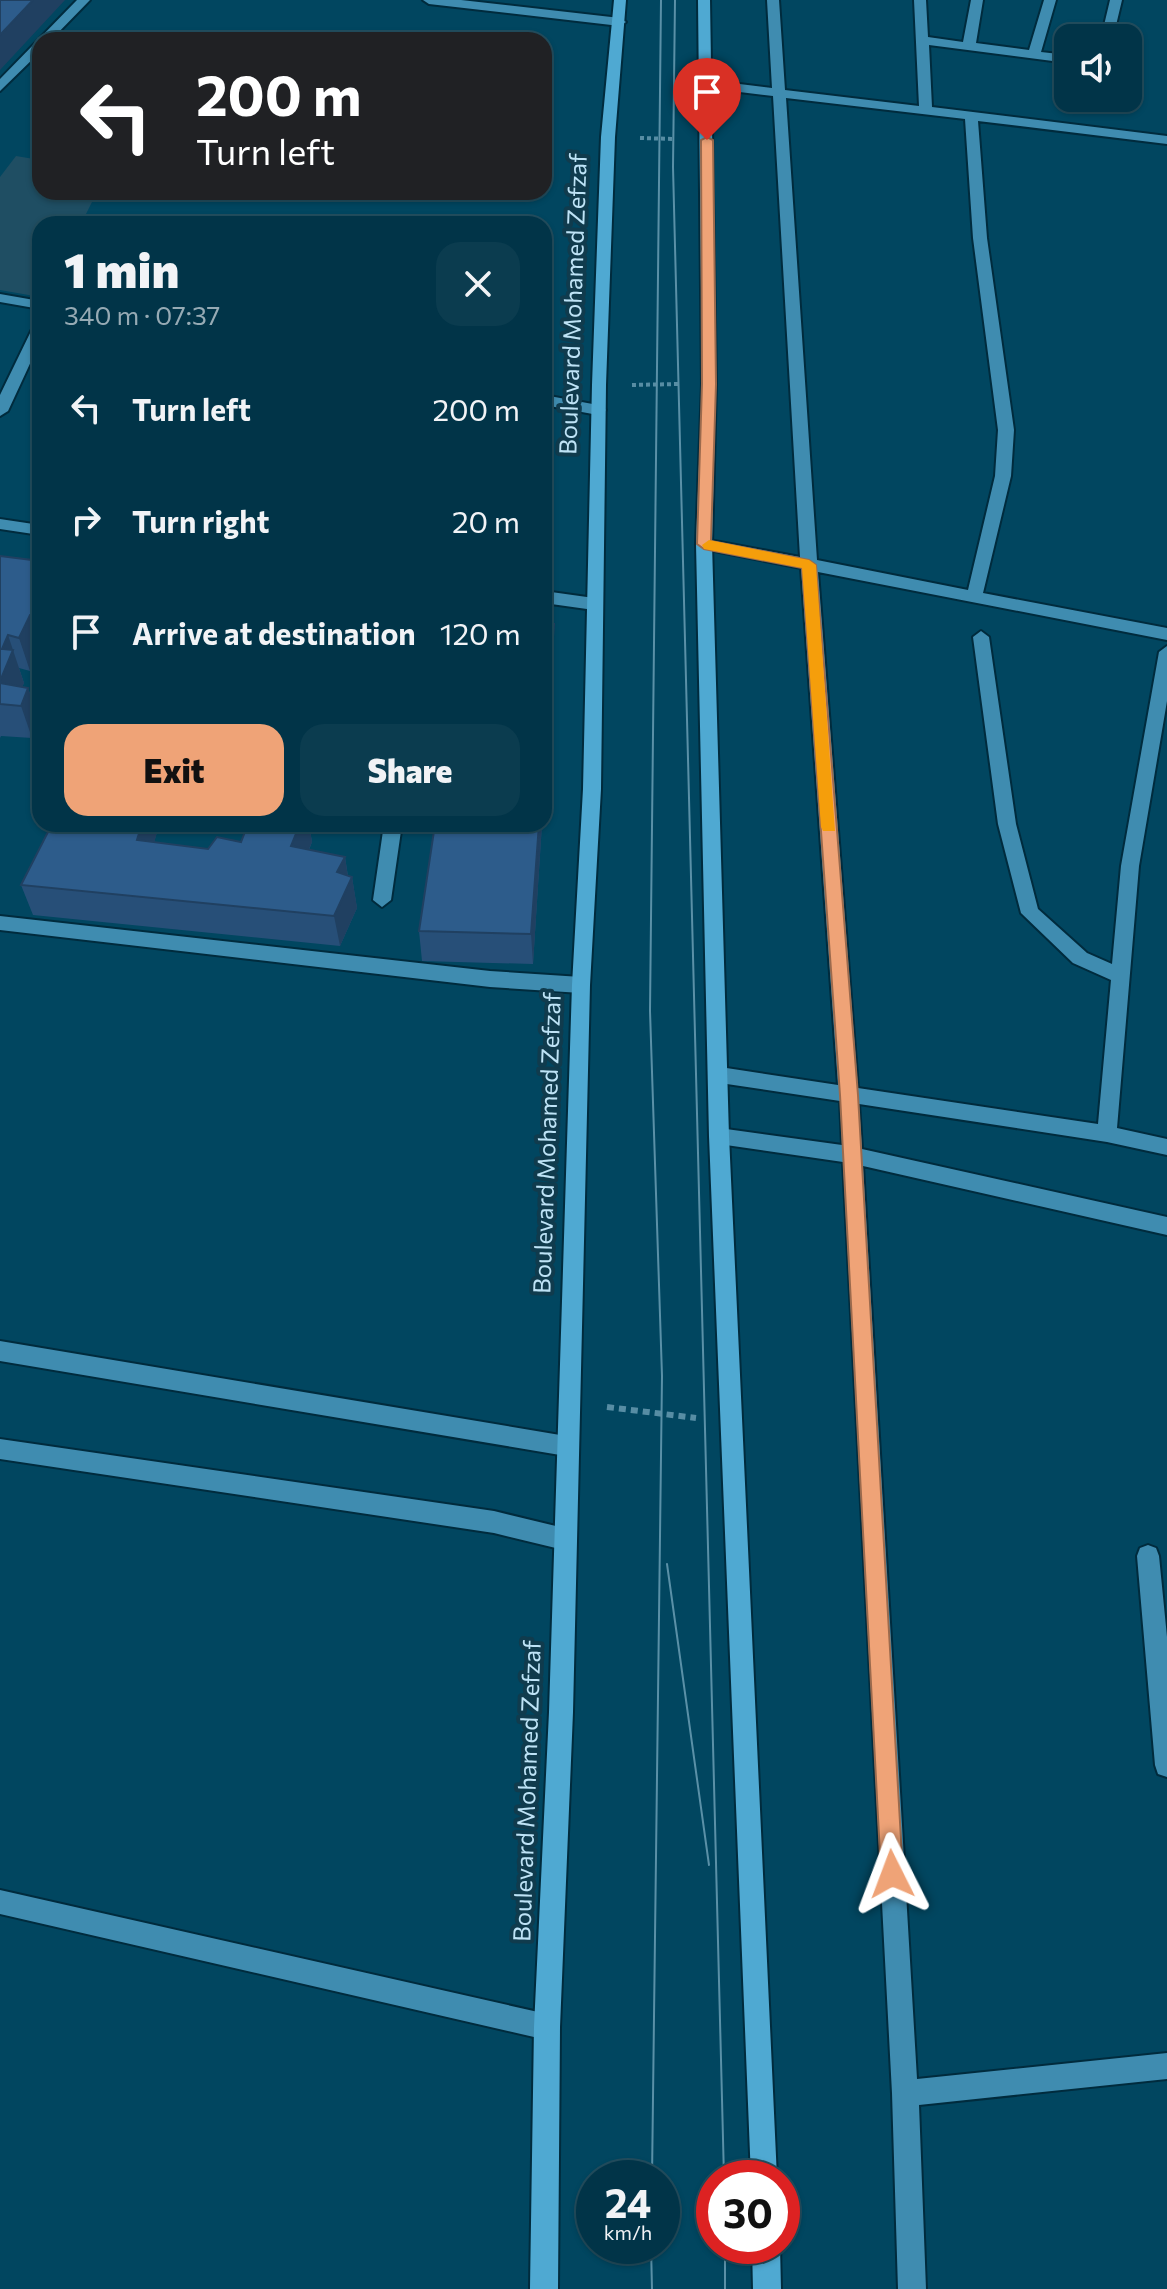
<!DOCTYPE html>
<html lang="en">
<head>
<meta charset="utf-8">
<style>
	:root { --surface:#013448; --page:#0b3c4f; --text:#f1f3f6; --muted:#96aab4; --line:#234f60; --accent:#efa377 }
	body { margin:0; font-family:Commissioner,sans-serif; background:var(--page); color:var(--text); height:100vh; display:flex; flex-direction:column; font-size:30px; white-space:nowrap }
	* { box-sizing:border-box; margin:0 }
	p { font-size:26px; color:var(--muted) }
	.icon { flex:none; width:44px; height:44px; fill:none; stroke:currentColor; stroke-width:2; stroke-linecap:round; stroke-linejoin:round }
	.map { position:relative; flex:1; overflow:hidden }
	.sheet { position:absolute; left:32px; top:216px; width:520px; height:616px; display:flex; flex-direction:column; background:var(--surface); border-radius:24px; box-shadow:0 2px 6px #0004,0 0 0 2px var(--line) }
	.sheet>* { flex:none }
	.guide { position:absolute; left:32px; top:32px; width:520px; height:168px; border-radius:24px; box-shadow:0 2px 6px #0004,0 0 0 2px var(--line); background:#202124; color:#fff; overflow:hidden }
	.fabs { position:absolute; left:1054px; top:24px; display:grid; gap:16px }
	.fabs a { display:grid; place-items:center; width:88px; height:88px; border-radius:16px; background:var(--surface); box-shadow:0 2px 6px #0004,0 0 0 2px var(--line); font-size:40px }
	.speed { position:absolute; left:576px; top:2160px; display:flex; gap:16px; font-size:40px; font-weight:700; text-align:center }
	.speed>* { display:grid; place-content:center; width:104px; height:104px; border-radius:50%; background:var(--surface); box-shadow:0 2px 6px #0004,0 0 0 2px var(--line); line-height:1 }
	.speed small { font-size:20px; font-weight:400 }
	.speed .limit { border:12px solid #d22; background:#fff; color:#111 }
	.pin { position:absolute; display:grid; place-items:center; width:68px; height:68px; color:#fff; margin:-82px -34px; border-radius:50% 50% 50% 0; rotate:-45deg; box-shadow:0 0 8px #0007 }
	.pin .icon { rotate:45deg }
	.me { position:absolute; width:88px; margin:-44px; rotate:357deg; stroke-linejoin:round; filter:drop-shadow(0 0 6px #0008) }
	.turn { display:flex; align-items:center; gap:28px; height:168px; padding:0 32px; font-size:36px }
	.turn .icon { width:104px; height:104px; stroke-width:2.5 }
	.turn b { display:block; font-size:56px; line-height:68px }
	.round { display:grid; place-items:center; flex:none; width:84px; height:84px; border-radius:24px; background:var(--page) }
	.overview { display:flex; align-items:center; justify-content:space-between; height:136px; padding:0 32px }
	h1 { font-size:48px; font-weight:800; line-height:60px }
	.primary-button { display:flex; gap:16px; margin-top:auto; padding:16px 32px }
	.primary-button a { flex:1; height:92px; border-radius:24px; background:var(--accent); color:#111; font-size:32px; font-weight:800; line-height:92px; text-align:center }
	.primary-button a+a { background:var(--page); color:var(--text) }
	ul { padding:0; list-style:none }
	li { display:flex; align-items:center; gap:24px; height:112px; padding:0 32px }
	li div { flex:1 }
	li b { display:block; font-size:30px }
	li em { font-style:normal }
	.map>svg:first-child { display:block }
	.built { fill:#1f4e63 }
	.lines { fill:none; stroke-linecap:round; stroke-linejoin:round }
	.minor-casing { stroke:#002b3d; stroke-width:4 }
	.major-casing { stroke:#002b3d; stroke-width:4 }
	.path-far1 { stroke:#578da4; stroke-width:4; stroke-dasharray:4 3; stroke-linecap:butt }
	.path { stroke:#578da4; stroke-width:6; stroke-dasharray:7 5; stroke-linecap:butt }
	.minor { fill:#3f8cb0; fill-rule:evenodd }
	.major { fill:#4fa9d2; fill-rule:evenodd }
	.tram { stroke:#5a90a7; stroke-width:2 }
	.wall { fill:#274f78 }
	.shaded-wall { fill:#204061 }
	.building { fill:#2d5c8b; stroke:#204061; stroke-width:2 }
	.route { fill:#efa377; stroke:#9b6a4d; stroke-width:2 }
	.slow { fill:#f59e0b }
	.labels { text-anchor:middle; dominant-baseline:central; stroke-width:8; stroke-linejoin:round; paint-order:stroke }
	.street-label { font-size:24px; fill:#bee3f6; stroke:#103b4d }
</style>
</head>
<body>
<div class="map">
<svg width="1167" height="2289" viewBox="0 0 1167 2289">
	<rect width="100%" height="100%" fill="#014660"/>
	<path class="built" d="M 16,156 L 40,160 L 40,192 L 97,192 L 81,224 L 40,224 L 40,297 L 0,290 L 0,177 Z"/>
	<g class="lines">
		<defs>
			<path id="minor" d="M 77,0 L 90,0 L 51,40 L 40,40 L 40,52 L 0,91 L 0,79 Z
				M 423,0 L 461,0 L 620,18 L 626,22 L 620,26 L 429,4 Z
				M 767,0 L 779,0 L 785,90 L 919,106 L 914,0 L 926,0 L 928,37 L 963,42 L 971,0 L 983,0 L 976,43 L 1029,50 L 1044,0 L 1056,0 L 1041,52 L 1068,55 L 1068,63 L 929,45 L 932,107 L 1167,136 L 1167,144 L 978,121 L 987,238 L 1014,430 L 1011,476 L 983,593 L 1167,628 L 1167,640 L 818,572 L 858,1088 L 1098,1124 L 1111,980 L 1073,963 L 1021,913 L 998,824 L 973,637 L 981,631 L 989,637 L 1016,824 L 1038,909 L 1087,953 L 1112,964 L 1121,866 L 1159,652 L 1167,646 L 1167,701 L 1139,866 L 1117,1128 L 1167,1139 L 1167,1155 L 1107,1142 L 859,1104 L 862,1149 L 1167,1217 L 1167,1235 L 863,1166 L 917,2079 L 1167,2053 L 1167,2079 L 919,2105 L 926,2289 L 898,2289 L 892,2093 L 843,1162 L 719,1144 L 712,1142 L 709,1136 L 712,1130 L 719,1128 L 842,1145 L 840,1101 L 720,1083 L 713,1081 L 710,1075 L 713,1069 L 720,1067 L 838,1085 L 801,568 L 704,549 L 696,544 L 704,539 L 800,557 L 773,96 L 707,88 L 700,84 L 707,80 L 772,88 ZM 786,98 L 965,119 L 973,238 L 998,430 L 995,476 L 968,590 L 817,560 Z
				M 1110,0 L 1122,0 L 1113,38 L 1101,38 Z
				M 0,294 L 40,301 L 40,309 L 0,302 Z
				M 40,322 L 40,342 L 8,411 L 0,416 L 0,395 L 33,327 Z
				M 544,395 L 598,405 L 606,410 L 598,415 L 544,405 Z
				M 0,519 L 40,525 L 40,535 L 0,529 Z
				M 544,591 L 594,598 L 602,604 L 594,610 L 544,603 Z
				M 384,824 L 402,824 L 391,900 L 382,907 L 373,900 Z
				M 0,916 L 490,971 L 581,977 L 590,985 L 581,993 L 490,987 L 0,930 Z
				M 0,1341 L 566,1436 L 574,1439 L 577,1446 L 574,1453 L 566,1456 L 0,1361 Z
				M 0,1439 L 494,1511 L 564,1528 L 572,1531 L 575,1539 L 572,1547 L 564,1550 L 494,1533 L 0,1459 Z
				M 1148,1545 L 1156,1548 L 1159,1556 L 1167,1637 L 1167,1777 L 1158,1774 L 1155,1765 L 1137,1556 L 1140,1548 Z
				M 0,1890 L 547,2014 L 556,2018 L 560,2027 L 556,2036 L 547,2040 L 0,1914 Z"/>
			<path id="major" d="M 614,0 L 626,0 L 615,137 L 606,385 L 601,789 L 590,985 L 573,1712 L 560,2027 L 558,2289 L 530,2289 L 534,2027 L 549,1712 L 572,985 L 583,789 L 592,385 L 601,137 Z
				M 698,0 L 710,0 L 716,384 L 712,544 L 729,1136 L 777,2178 L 751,2178 L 709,1136 L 696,544 L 702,384 Z
				M 752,2246 L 780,2246 L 781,2289 L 753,2289 Z"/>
		</defs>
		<use href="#minor" class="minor-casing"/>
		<use href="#major" class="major-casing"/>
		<path class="path-far1" d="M 640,138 L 674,139
			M 632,385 L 678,384"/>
		<path class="path" d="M 607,1407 L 696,1418"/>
		<use href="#minor" class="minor"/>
		<use href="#major" class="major"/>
		<path class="tram" d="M 675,0 L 673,167 L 724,2178
			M 667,1564 L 709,1865
			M 652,2178 L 662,1376 L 650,1011 L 661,0
			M 651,2246 L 652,2289
			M 725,2246 L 725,2289"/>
	</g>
	<path class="wall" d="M 0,556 L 40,561 L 40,649 L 30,671 L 19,668 L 24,683 L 22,687 L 28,688 L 39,720 L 32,738 L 1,736 L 0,738 Z
		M 248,824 L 309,824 L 312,842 L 309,850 L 345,857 L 348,876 L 352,877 L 357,908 L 340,946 L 33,915 L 21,885 L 87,832 L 158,829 L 154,842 L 208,849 L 241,842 Z
		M 435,824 L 542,824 L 533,964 L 422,961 L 419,931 Z"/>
	<path class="shaded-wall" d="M 33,0 L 65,0 L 0,70 L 0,35 Z
		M 30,615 L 40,646 L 30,671 L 19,638 Z
		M 554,624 L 554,656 L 544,800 L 544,757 Z
		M 8,635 L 24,683 L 14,706 L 0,684 L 2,649 Z
		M 28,688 L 39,720 L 32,738 L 21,706 Z
		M 142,824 L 157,824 L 158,829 L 146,871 L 137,840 Z
		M 300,824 L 309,824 L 312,842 L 297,877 L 291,846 Z
		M 539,824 L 542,824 L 533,964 L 531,934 Z
		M 345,857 L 349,884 L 352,877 L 357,908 L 340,946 L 334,916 L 337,872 Z"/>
	<path class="building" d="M 0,0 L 33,0 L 0,35 Z
		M 0,556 L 40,561 L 40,616 L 30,615 L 19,638 L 8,635 L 2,649 L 13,650 L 0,681 Z
		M 544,623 L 554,624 L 544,757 Z
		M 0,683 L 28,688 L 21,706 L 0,704 Z
		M 90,824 L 142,824 L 137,840 L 208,849 L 217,837 L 241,842 L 248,824 L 300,824 L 291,846 L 345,857 L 337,872 L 352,877 L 334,916 L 21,885 L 51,826 L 87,832 Z
		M 435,824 L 539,824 L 531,934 L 419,931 Z"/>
	<path class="route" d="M 707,137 L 713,140 L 716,384 L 711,541 L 809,560 L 816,565 L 858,1095 L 903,1874 L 900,1882 L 892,1885 L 884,1882 L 881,1874 L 840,1095 L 802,568 L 704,549 L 697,544 L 702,384 L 701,140 Z"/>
	<path class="slow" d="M 709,540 L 809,560 L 816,565 L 835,831 L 823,831 L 821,827 L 802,568 L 704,549 L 702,545 Z"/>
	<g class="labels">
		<g class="street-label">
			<text transform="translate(572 304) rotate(-88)">Boulevard Mohamed Zefzaf</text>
			<text transform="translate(546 1143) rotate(-88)">Boulevard Mohamed Zefzaf</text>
			<text transform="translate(526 1791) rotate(-88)">Boulevard Mohamed Zefzaf</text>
		</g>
	</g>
</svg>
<div class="fabs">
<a><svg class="icon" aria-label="sound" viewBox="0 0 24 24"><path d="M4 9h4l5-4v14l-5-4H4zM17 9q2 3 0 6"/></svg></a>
</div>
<div class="speed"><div>24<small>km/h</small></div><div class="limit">30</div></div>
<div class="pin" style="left:707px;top:140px;background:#d93025"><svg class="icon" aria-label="arrive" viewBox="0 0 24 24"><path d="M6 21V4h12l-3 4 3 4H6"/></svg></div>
<svg class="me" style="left:892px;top:1874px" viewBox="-20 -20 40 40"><path d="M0-17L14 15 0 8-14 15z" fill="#efa377" stroke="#fff" stroke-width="4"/></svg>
<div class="guide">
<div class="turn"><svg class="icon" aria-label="left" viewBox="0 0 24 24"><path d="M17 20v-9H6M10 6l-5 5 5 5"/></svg><div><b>200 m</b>Turn left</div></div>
</div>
<section class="sheet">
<div class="overview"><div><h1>1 min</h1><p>340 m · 07:37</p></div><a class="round"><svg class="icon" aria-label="close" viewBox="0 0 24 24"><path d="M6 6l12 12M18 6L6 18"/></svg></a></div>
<ul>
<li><svg class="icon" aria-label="left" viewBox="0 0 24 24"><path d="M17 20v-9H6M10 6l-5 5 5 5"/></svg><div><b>Turn left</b></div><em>200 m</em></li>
<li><svg class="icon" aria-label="right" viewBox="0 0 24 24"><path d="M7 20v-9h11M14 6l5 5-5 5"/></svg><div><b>Turn right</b></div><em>20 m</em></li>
<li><svg class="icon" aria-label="arrive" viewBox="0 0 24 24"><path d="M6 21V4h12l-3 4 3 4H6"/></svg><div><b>Arrive at destination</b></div><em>120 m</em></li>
</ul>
<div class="primary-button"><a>Exit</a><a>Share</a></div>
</section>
</div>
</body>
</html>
